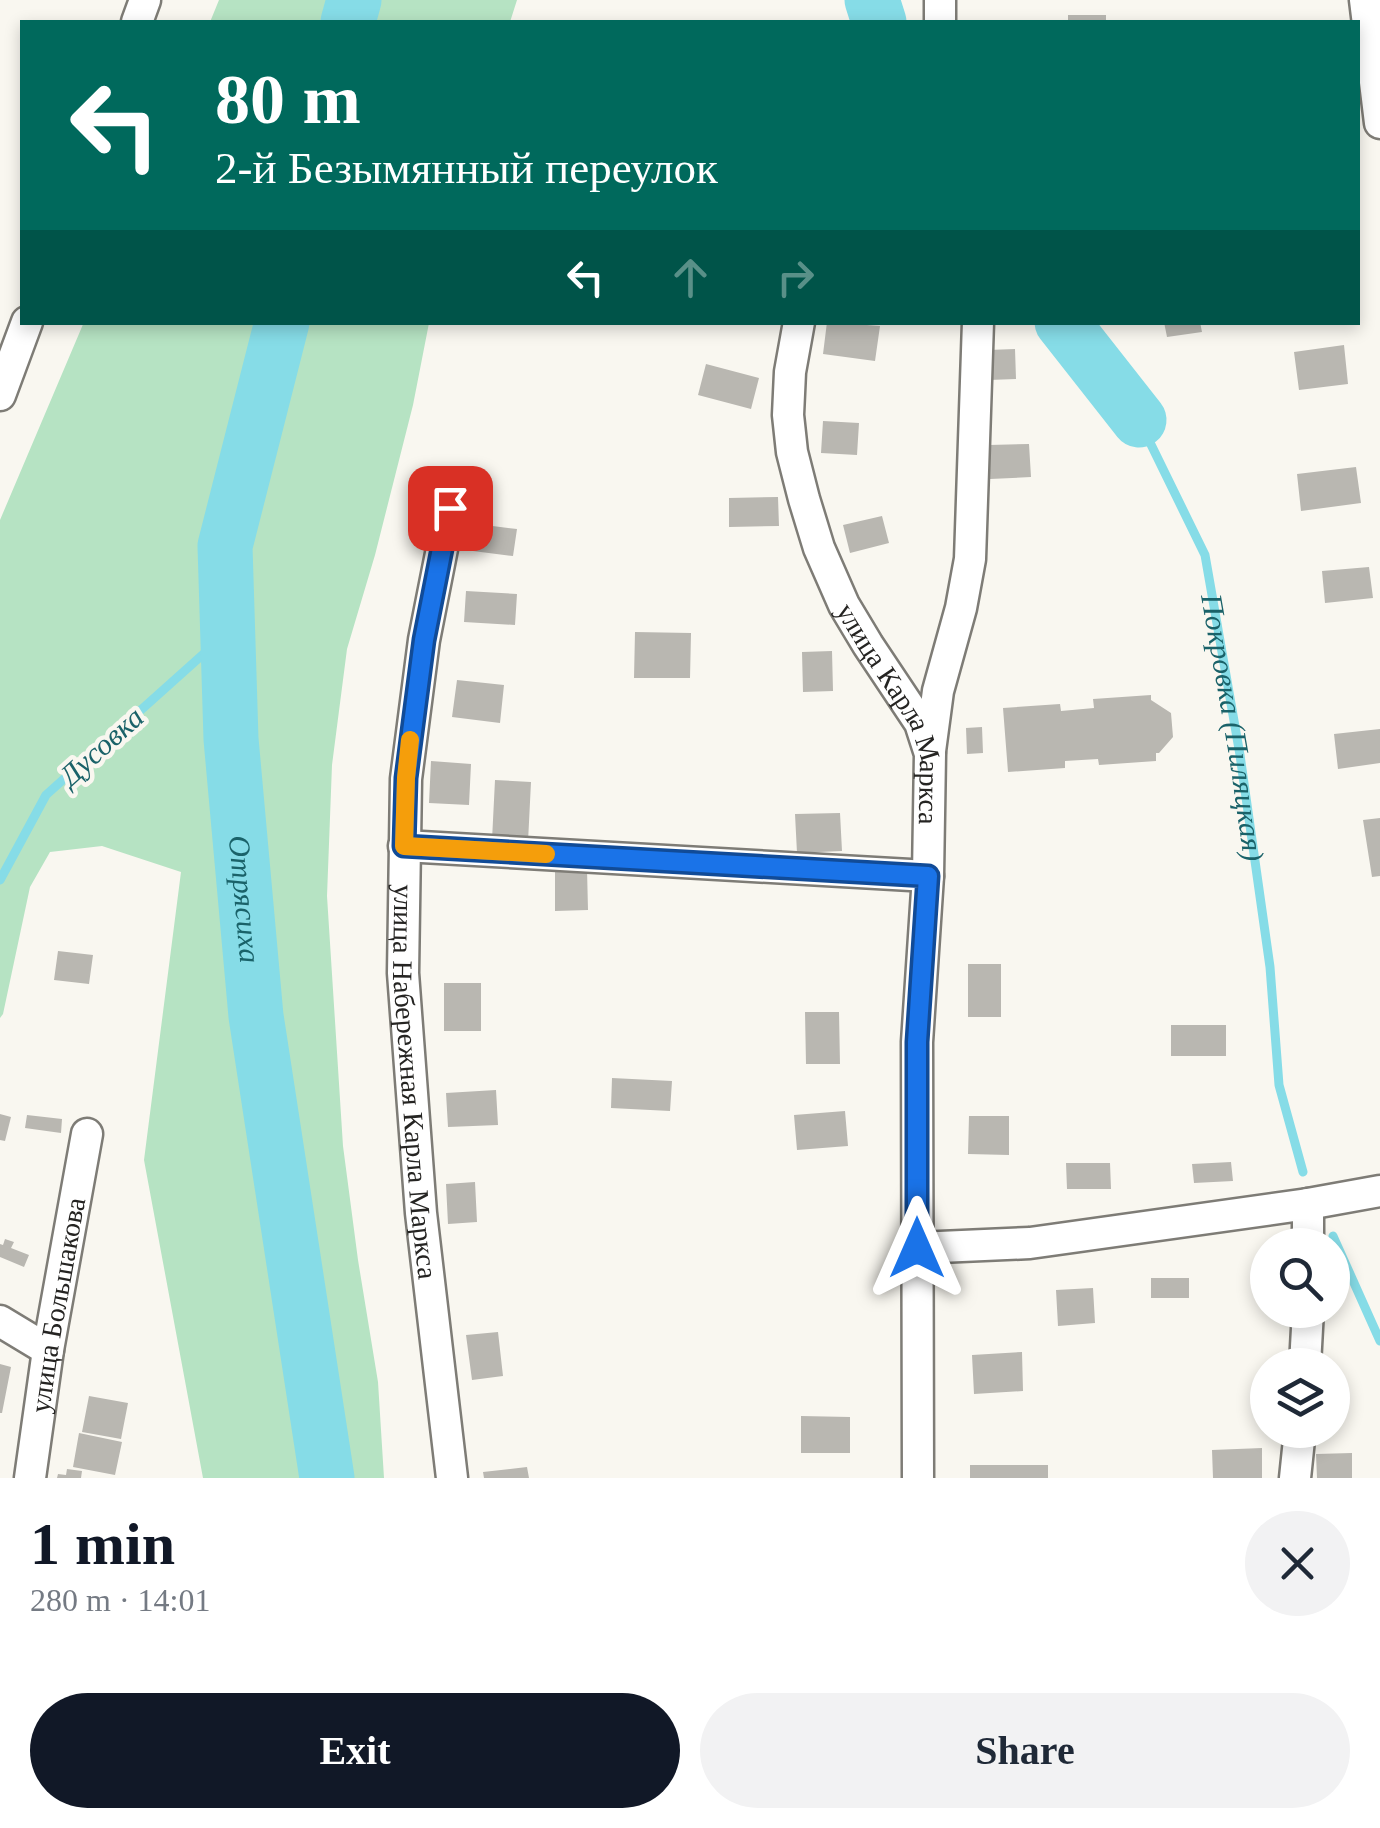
<!DOCTYPE html>
<html lang="en">
<head>
<meta charset="utf-8">
<style>
	:root { --surface:#fff; --page:#f2f2f3; --text:#1f2937; --muted:#747a83; --accent:#111827 }
	body { margin:0; font-family:Georgia,serif; background:var(--page); color:var(--text); height:100vh; display:flex; flex-direction:column; font-size:38px; white-space:nowrap }
	* { box-sizing:border-box; margin:0 }
	p { font-size:32px; color:var(--muted) }
	.icon { flex:none; width:55px; height:55px; fill:none; stroke:currentColor; stroke-width:2; stroke-linecap:round; stroke-linejoin:round }
	.map { position:relative; height:1478px; overflow:hidden }
	.sheet { display:flex; flex-direction:column; background:var(--surface); flex:1 }
	.sheet>* { flex:none }
	.banner { position:absolute; left:20px; top:20px; width:1340px; height:305px; border-radius:0px; box-shadow:0 5px 15px #0003; background:#00695c; color:#fff; overflow:hidden }
	.controls { position:absolute; left:1250px; top:1228px; display:grid; gap:20px }
	.controls a { display:grid; place-items:center; width:100px; height:100px; border-radius:50%; background:var(--surface); box-shadow:0 5px 15px #0003; font-size:50px }
	.pin { position:absolute; display:grid; place-items:center; width:85px; height:85px; color:#fff; margin:-42px; border-radius:20px; box-shadow:0 5px 15px #0006 }
	.me { position:absolute; width:110px; margin:-55px; rotate:0deg; stroke-linejoin:round; filter:drop-shadow(0 0 8px #0008) }
	.turn { display:flex; align-items:center; gap:35px; height:210px; padding:0 30px; font-size:45px }
	.turn .icon { width:130px; height:130px; stroke-width:2.5 }
	.turn b { display:block; font-size:70px; line-height:85px }
	.lanes { display:flex; align-items:center; height:95px; padding:0 30px; background:#0003; justify-content:center; gap:50px; direction:ltr }
	.lanes .off { opacity:.35 }
	.round { display:grid; place-items:center; flex:none; width:105px; height:105px; border-radius:52px; background:var(--page) }
	.overview { display:flex; align-items:center; justify-content:space-between; height:170px; padding:0 30px }
	h1 { font-size:60px; font-weight:600; line-height:75px; color:var(--accent) }
	.primary-button { display:flex; gap:20px; margin-top:auto; padding:20px 30px }
	.primary-button a { flex:1; height:115px; border-radius:60px; background:var(--accent); color:#fff; font-size:40px; font-weight:600; line-height:115px; text-align:center }
	.primary-button a+a { background:var(--page); color:var(--text) }
	.map>svg:first-child { display:block }
	.green { fill:#b6e3c3 }
	.lines { fill:none; stroke-linecap:round; stroke-linejoin:round }
	.stream { stroke:#86dce7; stroke-width:9 }
	.river { stroke:#86dce7; stroke-width:55 }
	.building { fill:#b9b7b1 }
	.minor-casing { stroke:#7e7c76; stroke-width:35 }
	.minor { stroke:#fff; stroke-width:30 }
	.route-casing { stroke:#114b97; stroke-width:25 }
	.route { stroke:#1a73e8; stroke-width:18 }
	.slow { stroke:#f59e0b; stroke-width:18 }
	.labels { text-anchor:middle; dominant-baseline:central; stroke-width:9; stroke-linejoin:round; paint-order:stroke }
	.street-label { font-size:28px; fill:#252422; stroke:#f9f7f0 }
	.water-label { font-size:30px; font-style:italic; fill:#1a6269; stroke:#f9f7f0 }
</style>
</head>
<body>
<div class="map">
<svg width="1380" height="1478" viewBox="0 0 1380 1478">
	<rect width="100%" height="100%" fill="#f9f7f0"/>
	<path class="green" d="M 219,0 L 517,0 L 510,22 L 210,22 Z
		M 84,322 L 429,323 L 413,405 L 375,555 L 347,649 L 332,765 L 327,896 L 343,1146 L 358,1260 L 378,1382 L 384,1478 L 203,1478 L 144,1160 L 181,872 L 102,846 L 50,852 L 30,887 L 3,1014 L 0,1018 L 0,520 Z"/>
	<g class="lines">
		<g class="stream">
			<path id="s1" d="M 1139,420 L 1205,555 L 1240,755 L 1270,967 L 1279,1085 L 1303,1172"/>
			<path d="M 0,880 L 46,795 L 228,632"/>
			<path d="M 1333,1236 L 1380,1341"/>
		</g>
		<g class="river">
			<path d="M 872,0 L 879,22"/>
			<path d="M 348,22 L 354,0"/>
			<path id="s2" d="M 282,322 L 225,546 L 231,739 L 256,1016 L 327,1478"/>
			<path d="M 1062,322 L 1139,420"/>
		</g>
	</g>
	<path class="building" d="M 1068,15 L 1106,15 L 1106,22 L 1068,22 Z
		M 827,322 L 880,326 L 875,361 L 823,354 Z
		M 1164,322 L 1200,322 L 1202,332 L 1167,337 Z
		M 1344,345 L 1348,384 L 1299,390 L 1294,352 Z
		M 1015,349 L 1016,379 L 989,380 L 988,350 Z
		M 706,364 L 759,378 L 751,409 L 698,395 Z
		M 823,421 L 859,423 L 857,455 L 821,453 Z
		M 1029,444 L 1031,477 L 990,479 L 989,445 Z
		M 1356,467 L 1361,503 L 1301,511 L 1297,474 Z
		M 778,497 L 779,526 L 729,527 L 729,498 Z
		M 882,516 L 889,543 L 850,553 L 843,525 Z
		M 477,524 L 517,529 L 513,556 L 473,551 Z
		M 1369,567 L 1373,598 L 1325,603 L 1322,571 Z
		M 466,591 L 517,594 L 515,625 L 464,622 Z
		M 635,632 L 691,633 L 690,678 L 634,678 Z
		M 832,651 L 833,691 L 803,692 L 802,652 Z
		M 457,680 L 504,685 L 500,723 L 452,717 Z
		M 1151,695 L 1151,700 L 1171,713 L 1173,737 L 1159,753 L 1156,753 L 1156,761 L 1099,765 L 1098,759 L 1065,761 L 1065,768 L 1008,772 L 1003,708 L 1060,704 L 1061,711 L 1094,708 L 1093,699 Z
		M 982,727 L 983,753 L 967,754 L 966,728 Z
		M 1380,729 L 1380,763 L 1338,769 L 1334,734 Z
		M 431,761 L 471,764 L 469,805 L 429,803 Z
		M 495,780 L 531,782 L 528,842 L 492,840 Z
		M 840,813 L 842,851 L 797,853 L 795,814 Z
		M 1380,818 L 1380,876 L 1372,877 L 1363,820 Z
		M 555,869 L 587,869 L 588,910 L 555,911 Z
		M 58,951 L 93,955 L 89,984 L 54,980 Z
		M 968,964 L 1001,964 L 1001,1017 L 968,1017 Z
		M 444,983 L 481,983 L 481,1031 L 444,1031 Z
		M 805,1012 L 839,1012 L 840,1064 L 806,1064 Z
		M 1171,1025 L 1226,1025 L 1226,1056 L 1171,1056 Z
		M 612,1078 L 672,1081 L 670,1111 L 611,1108 Z
		M 496,1090 L 498,1125 L 448,1127 L 446,1093 Z
		M 845,1111 L 848,1146 L 797,1150 L 794,1115 Z
		M 0,1114 L 11,1117 L 5,1141 L 0,1140 Z
		M 27,1115 L 62,1119 L 61,1133 L 25,1128 Z
		M 969,1116 L 1009,1116 L 1009,1155 L 968,1154 Z
		M 1231,1162 L 1233,1181 L 1194,1183 L 1192,1164 Z
		M 1066,1163 L 1110,1163 L 1111,1189 L 1067,1189 Z
		M 475,1182 L 477,1222 L 448,1224 L 446,1184 Z
		M 5,1239 L 14,1242 L 11,1248 L 29,1255 L 24,1267 L 0,1257 L 0,1244 L 3,1245 Z
		M 1151,1278 L 1189,1278 L 1189,1298 L 1151,1298 Z
		M 1093,1288 L 1095,1323 L 1058,1326 L 1056,1290 Z
		M 498,1332 L 503,1376 L 472,1380 L 466,1335 Z
		M 1022,1352 L 1023,1391 L 974,1394 L 972,1355 Z
		M 0,1364 L 11,1367 L 2,1413 L 0,1413 Z
		M 89,1396 L 128,1403 L 121,1439 L 82,1432 Z
		M 801,1416 L 850,1417 L 850,1453 L 801,1453 Z
		M 79,1433 L 122,1442 L 115,1475 L 73,1467 Z
		M 1262,1448 L 1262,1478 L 1213,1478 L 1212,1450 Z
		M 1352,1453 L 1352,1478 L 1317,1478 L 1316,1454 Z
		M 970,1465 L 1048,1465 L 1048,1478 L 970,1478 Z
		M 527,1467 L 529,1478 L 484,1478 L 483,1472 Z
		M 67,1469 L 82,1471 L 81,1478 L 57,1478 L 58,1474 L 66,1475 Z"/>
	<g class="lines">
		<defs>
			<g id="minor">
				<path d="M 1365,0 L 1380,123"/>
				<path d="M 137,22 L 145,0"/>
				<path d="M 940,22 L 940,0"/>
				<path id="s3" d="M 799,322 L 790,372 L 788,415 L 792,452 L 804,499 L 819,548 L 844,605 L 868,645 L 920,723 L 930,754 L 928,876 L 917,1042 L 918,1478"/>
				<path d="M 0,395 L 27,322"/>
				<path id="s4" d="M 450,508 L 424,640 L 406,779 L 403,973 L 421,1213 L 452,1478"/>
				<path d="M 930,751 L 938,691 L 961,608 L 970,559 L 978,322"/>
				<path d="M 404,846 L 928,876"/>
				<path d="M 1308,1204 L 1308,1245"/>
				<path d="M 917,1248 L 1030,1243 L 1308,1204 L 1380,1191"/>
				<path d="M 0,1321 L 48,1350"/>
				<path d="M 1305,1365 L 1308,1310"/>
				<path id="s5" d="M 30,1478 L 48,1350 L 87,1134"/>
				<path d="M 1295,1478 L 1300,1430"/>
			</g>
		</defs>
		<use href="#minor" class="minor-casing"/>
		<use href="#minor" class="minor"/>
	</g>
	<g class="lines">
		<defs>
			<path id="route" d="M 450,508 L 424,640 L 406,778 L 404,846 L 928,876 L 917,1042 L 917,1248"/>
		</defs>
		<use href="#route" class="route-casing"/>
		<use href="#route" class="route"/>
		<path class="slow" d="M 410,740 L 406,778 L 404,846 L 546,854"/>
	</g>
	<g class="labels">
		<g class="street-label">
			<text stroke="none"><textPath href="#s3" startOffset="415">улица Карла Маркса</textPath></text>
			<text stroke="none"><textPath href="#s4" startOffset="578">улица Набережная Карла Маркса</textPath></text>
			<text stroke="none"><textPath href="#s5" startOffset="175">улица Большакова</textPath></text>
		</g>
		<g class="water-label">
			<text stroke="none"><textPath href="#s1" startOffset="325">Покровка (Пиляцкая)</textPath></text>
			<text transform="translate(101 746) rotate(-42)">Дусовка</text>
			<text stroke="none"><textPath href="#s2" startOffset="585">Отрясиха</textPath></text>
		</g>
	</g>
</svg>
<div class="controls">
<a><svg class="icon" aria-label="search" viewBox="0 0 24 24"><circle cx="10" cy="10" r="6"/><path d="M15 15l6 6"/></svg></a>
<a><svg class="icon" aria-label="layers" viewBox="0 0 24 24"><path d="M12 4l9 5-9 5-9-5zM3 14l9 5 9-5"/></svg></a>
</div>
<div class="pin" style="left:450px;top:508px;background:#d93025"><svg class="icon" aria-label="arrive" viewBox="0 0 24 24"><path d="M6 21V4h12l-3 4 3 4H6"/></svg></div>
<svg class="me" style="left:917px;top:1248px" viewBox="-20 -20 40 40"><path d="M0-17L14 15 0 8-14 15z" fill="#1a73e8" stroke="#fff" stroke-width="4"/></svg>
<div class="banner">
<div class="turn"><svg class="icon" aria-label="left" viewBox="0 0 24 24"><path d="M17 20v-9H6M10 6l-5 5 5 5"/></svg><div><b>80 m</b>2-й Безымянный переулок</div></div>
<div class="lanes"><svg class="icon" aria-label="left" viewBox="0 0 24 24"><path d="M17 20v-9H6M10 6l-5 5 5 5"/></svg><svg class="icon off" aria-label="ahead" viewBox="0 0 24 24"><path d="M12 20V5M6 11l6-6 6 6"/></svg><svg class="icon off" aria-label="right" viewBox="0 0 24 24"><path d="M7 20v-9h11M14 6l5 5-5 5"/></svg></div>
</div>
</div>
<section class="sheet">
<div class="overview"><div><h1>1 min</h1><p>280 m · 14:01</p></div><a class="round"><svg class="icon" aria-label="close" viewBox="0 0 24 24"><path d="M6 6l12 12M18 6L6 18"/></svg></a></div>
<div class="primary-button"><a>Exit</a><a>Share</a></div>
</section>
</body>
</html>
